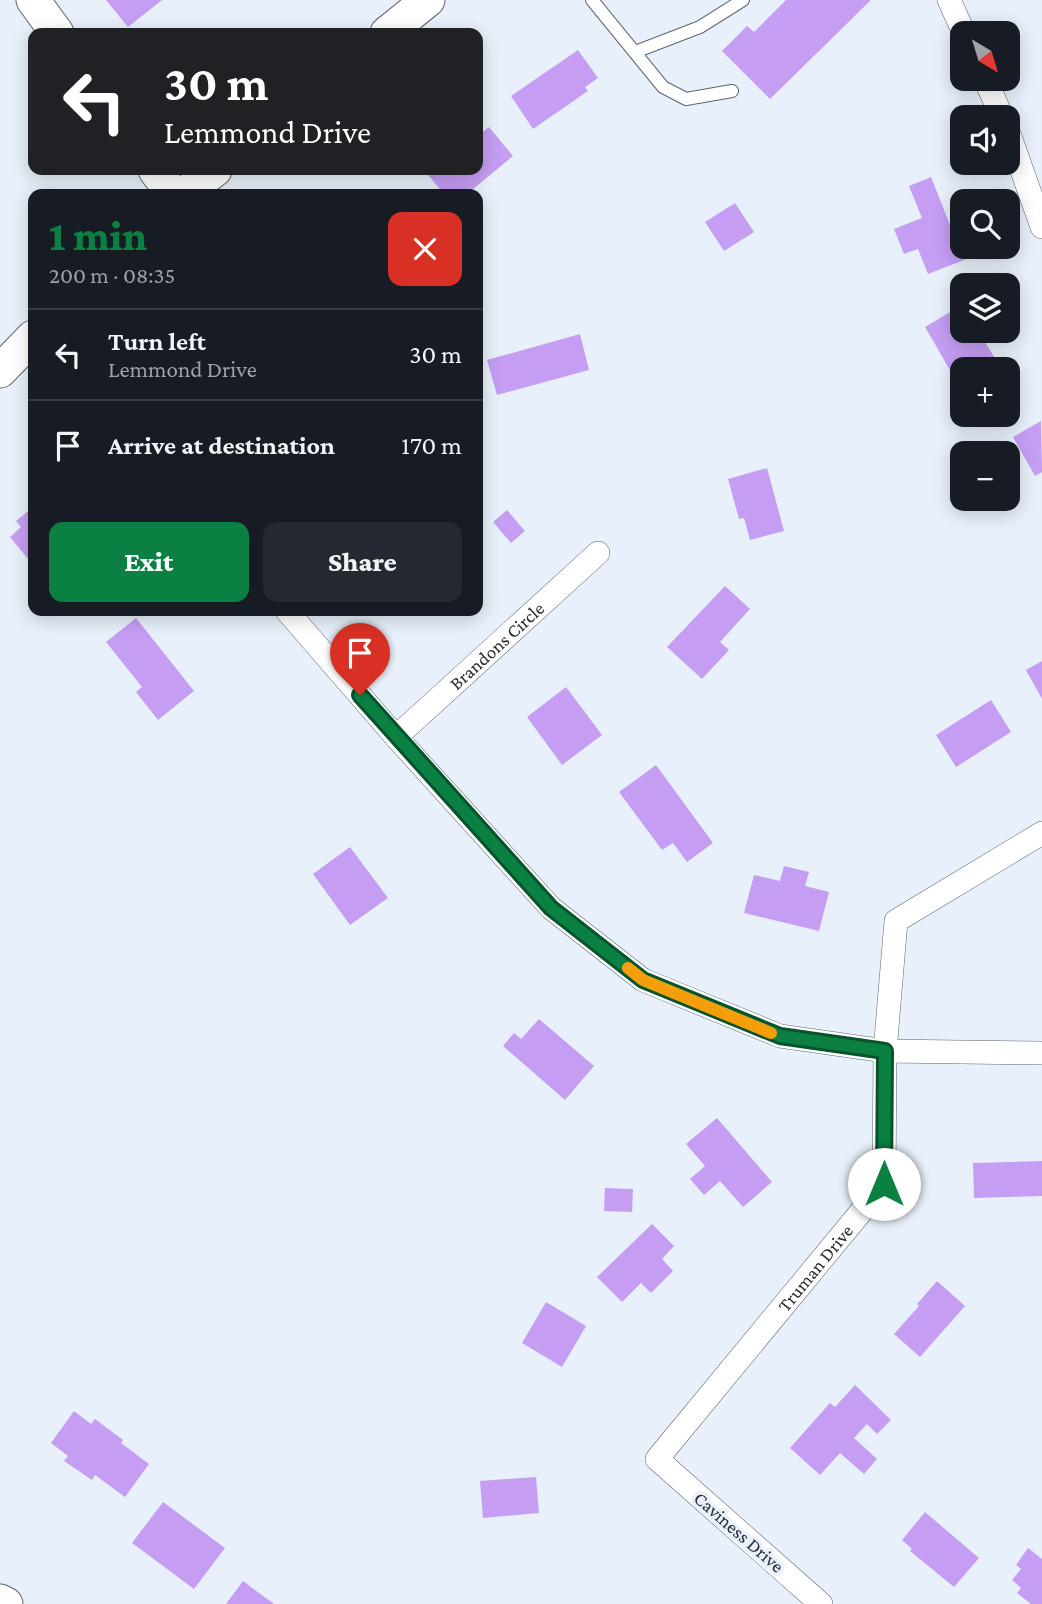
<!DOCTYPE html>
<html lang="en">
<head>
<meta charset="utf-8">
<style>
	:root { --surface:#171b24; --page:#242831; --text:#f1f3f6; --muted:#9ea1a6; --line:#363941; --accent:#0b8043 }
	body { margin:0; font-family:"Crimson Pro",serif; background:var(--page); color:var(--text); height:100vh; display:flex; flex-direction:column; font-size:26px; white-space:nowrap }
	* { box-sizing:border-box; margin:0 }
	p { font-size:23px; color:var(--muted) }
	.icon { flex:none; width:38px; height:38px; fill:none; stroke:currentColor; stroke-width:2; stroke-linecap:round; stroke-linejoin:round }
	.map { position:relative; flex:1; overflow:hidden }
	.side { position:absolute; left:28px; top:189px; width:455px; height:427px; display:flex; flex-direction:column; background:var(--surface); border-radius:14px; box-shadow:0 4px 18px #0003 }
	.side>* { flex:none }
	.banner { position:absolute; left:28px; top:28px; width:455px; height:147px; border-radius:14px; box-shadow:0 4px 18px #0003; background:#202124; color:#fff; overflow:hidden }
	.needle { width:46px; rotate:142deg }
	.buttons { position:absolute; left:950px; top:21px; display:grid; gap:14px }
	.buttons a { display:grid; place-items:center; width:70px; height:70px; border-radius:14px; background:var(--surface); box-shadow:0 4px 18px #0003; font-size:35px }
	.pin { position:absolute; display:grid; place-items:center; width:60px; height:60px; color:#fff; margin:-72px -30px; border-radius:50% 50% 50% 0; rotate:-45deg; box-shadow:0 0 7px #0007 }
	.pin .icon { rotate:45deg }
	.me { position:absolute; width:77px; margin:-38px; rotate:0deg; stroke-linejoin:round; filter:drop-shadow(0 0 5px #0008) }
	.turn { display:flex; align-items:center; gap:24px; height:147px; padding:0 21px; font-size:32px }
	.turn .icon { width:91px; height:91px; stroke-width:2.5 }
	.turn b { display:block; font-size:49px; line-height:60px }
	.round { display:grid; place-items:center; flex:none; width:74px; height:74px; border-radius:14px; background:var(--page) }
	.overview { display:flex; align-items:center; justify-content:space-between; height:119px; padding:0 21px }
	h1 { font-size:42px; font-weight:800; line-height:52px; color:var(--accent) }
	.primary-button { display:flex; gap:14px; margin-top:auto; padding:14px 21px }
	.primary-button a { flex:1; height:80px; border-radius:14px; background:var(--accent); color:#fff; font-size:28px; font-weight:800; line-height:80px; text-align:center }
	.primary-button a+a { background:var(--page); color:var(--text) }
	ul { padding:0; list-style:none }
	li { display:flex; align-items:center; gap:21px; height:91px; padding:0 21px; border-top:2px solid var(--line) }
	li div { flex:1 }
	li b { display:block; font-size:26px }
	li em { font-style:normal }
	.map>svg:first-child { display:block }
	.building { fill:#c59ef4 }
	.lines { fill:none; stroke-linecap:round; stroke-linejoin:round }
	.lane-casing { stroke:#5e656e; stroke-width:14 }
	.street-casing { stroke:#5e656e; stroke-width:24 }
	.secondary-casing { stroke:#5e656e; stroke-width:35 }
	.lane { stroke:#fff; stroke-width:12 }
	.street { stroke:#fff; stroke-width:23 }
	.secondary { stroke:#fff; stroke-width:33 }
	.route-casing { stroke:#07532c; stroke-width:18 }
	.route { stroke:#0b8043; stroke-width:12 }
	.slow { stroke:#f59e0b; stroke-width:12 }
	.labels { text-anchor:middle; dominant-baseline:central; stroke-width:7; stroke-linejoin:round; paint-order:stroke }
	.street-label { font-size:19px; fill:#292c30; stroke:#e8f1fb }
</style>
</head>
<body>
<div class="map">
<svg width="1042" height="1604" viewBox="0 0 1042 1604">
	<rect width="100%" height="100%" fill="#e8f1fb"/>
	<path class="building" d="M 106,0 L 162,0 L 128,27 Z
		M 786,0 L 871,0 L 770,99 L 722,51 L 747,26 L 754,32 Z
		M 578,50 L 598,78 L 585,87 L 588,91 L 533,129 L 511,96 Z
		M 489,127 L 513,156 L 467,194 L 444,194 L 424,170 L 478,170 L 478,136 Z
		M 931,177 L 964,260 L 928,274 L 918,249 L 904,254 L 894,229 L 922,218 L 909,186 Z
		M 735,203 L 754,232 L 724,251 L 705,222 Z
		M 962,305 L 962,331 L 978,331 L 1002,369 L 962,369 L 962,391 L 925,327 Z
		M 580,334 L 589,370 L 497,395 L 487,360 Z
		M 1041,421 L 1042,472 L 1035,476 L 1013,437 Z
		M 767,468 L 784,531 L 750,540 L 744,518 L 739,519 L 728,479 Z
		M 33,507 L 33,565 L 10,537 L 21,527 L 16,521 Z
		M 507,510 L 525,531 L 511,543 L 493,522 Z
		M 725,586 L 750,609 L 720,642 L 729,650 L 702,679 L 667,647 Z
		M 136,618 L 194,691 L 158,720 L 136,692 L 142,687 L 106,642 Z
		M 1042,661 L 1042,699 L 1026,670 Z
		M 566,687 L 602,735 L 562,765 L 527,717 Z
		M 991,700 L 1011,732 L 956,767 L 936,735 Z
		M 656,765 L 713,843 L 687,862 L 673,843 L 662,850 L 619,792 Z
		M 350,847 L 388,898 L 350,925 L 313,874 Z
		M 784,866 L 809,872 L 805,886 L 829,892 L 819,931 L 744,913 L 754,875 L 780,881 Z
		M 539,1019 L 594,1066 L 565,1100 L 503,1046 L 514,1033 L 521,1039 Z
		M 717,1118 L 772,1182 L 743,1207 L 720,1181 L 704,1195 L 690,1179 L 705,1166 L 686,1144 Z
		M 1042,1161 L 1042,1196 L 974,1198 L 973,1163 Z
		M 605,1188 L 633,1189 L 632,1212 L 604,1211 Z
		M 652,1224 L 674,1246 L 662,1259 L 673,1271 L 651,1293 L 641,1283 L 622,1302 L 597,1277 Z
		M 937,1281 L 965,1306 L 920,1357 L 894,1334 L 919,1306 L 917,1304 Z
		M 546,1302 L 586,1326 L 562,1367 L 522,1343 Z
		M 855,1385 L 891,1420 L 877,1434 L 867,1424 L 854,1438 L 877,1459 L 864,1474 L 840,1453 L 820,1475 L 790,1448 L 830,1403 L 835,1407 Z
		M 74,1411 L 91,1424 L 95,1419 L 123,1440 L 121,1443 L 149,1464 L 125,1497 L 95,1475 L 92,1480 L 64,1461 L 68,1456 L 51,1443 Z
		M 536,1477 L 539,1513 L 483,1518 L 480,1481 Z
		M 163,1502 L 225,1548 L 194,1589 L 132,1543 Z
		M 925,1512 L 979,1558 L 954,1587 L 910,1551 L 912,1549 L 902,1540 Z
		M 1028,1548 L 1042,1559 L 1042,1604 L 1031,1604 L 1017,1593 L 1021,1588 L 1012,1580 L 1021,1569 L 1016,1565 Z
		M 243,1581 L 274,1604 L 226,1604 Z"/>
	<g class="lines">
		<defs>
			<path id="lane" d="M 592,0 L 663,87 L 686,99 L 732,91
				M 635,52 L 700,27 L 743,0"/>
			<g id="street">
				<path d="M 949,0 L 964,33"/>
				<path d="M 985,79 L 1002,117"/>
				<path d="M 1008,131 L 1042,227"/>
				<path d="M 287,611 L 396,737 L 551,908 L 643,980 L 780,1036 L 885,1051 L 1042,1053"/>
				<path id="s1" d="M 396,737 L 598,553"/>
				<path id="s2" d="M 821,1604 L 657,1459 L 884,1184 L 885,1051 L 896,921 L 1042,833"/>
			</g>
			<path id="secondary" d="M 33,0 L 57,33
				M 387,33 L 428,0
				M 155,170 L 173,194
				M 184,194 L 215,170
				M 0,371 L 33,337
				M 0,1601 L 6,1604"/>
		</defs>
		<use href="#lane" class="lane-casing"/>
		<use href="#street" class="street-casing"/>
		<use href="#secondary" class="secondary-casing"/>
		<use href="#lane" class="lane"/>
		<use href="#street" class="street"/>
		<use href="#secondary" class="secondary"/>
	</g>
	<g class="lines">
		<defs>
			<path id="route" d="M 360,695 L 551,908 L 643,980 L 780,1036 L 885,1051 L 884,1184"/>
		</defs>
		<use href="#route" class="route-casing"/>
		<use href="#route" class="route"/>
		<path class="slow" d="M 628,968 L 643,980 L 771,1033"/>
	</g>
	<g class="labels">
		<g class="street-label">
			<text stroke="none"><textPath href="#s1" startOffset="136">Brandons Circle</textPath></text>
			<text stroke="none"><textPath href="#s2" startOffset="467">Truman Drive</textPath></text>
			<text transform="translate(739 1532) rotate(41)">Caviness Drive</text>
		</g>
	</g>
</svg>
<div class="buttons">
<a><svg class="needle" viewBox="-14 -14 28 28"><path d="M0-13l5 13h-10z" fill="#e53935"/><path d="M0 13l5-13h-10z" fill="#9ea1a6"/></svg></a>
<a><svg class="icon" aria-label="sound" viewBox="0 0 24 24"><path d="M4 9h4l5-4v14l-5-4H4zM17 9q2 3 0 6"/></svg></a>
<a><svg class="icon" aria-label="search" viewBox="0 0 24 24"><circle cx="10" cy="10" r="6"/><path d="M15 15l6 6"/></svg></a>
<a><svg class="icon" aria-label="layers" viewBox="0 0 24 24"><path d="M12 4l9 5-9 5-9-5zM3 14l9 5 9-5"/></svg></a>
<a>+</a>
<a>−</a>
</div>
<div class="pin" style="left:360px;top:695px;background:#d93025"><svg class="icon" aria-label="arrive" viewBox="0 0 24 24"><path d="M6 21V4h12l-3 4 3 4H6"/></svg></div>
<svg class="me" style="left:884px;top:1184px" viewBox="-20 -20 40 40"><circle r="19" fill="#fff"/><path d="M0-13L10 11 0 6-10 11z" fill="#0b8043"/></svg>
<div class="banner">
<div class="turn"><svg class="icon" aria-label="left" viewBox="0 0 24 24"><path d="M17 20v-9H6M10 6l-5 5 5 5"/></svg><div><b>30 m</b>Lemmond Drive</div></div>
</div>
<section class="side">
<div class="overview"><div><h1>1 min</h1><p>200 m · 08:35</p></div><a class="round" style="background:#d93025;color:#fff"><svg class="icon" aria-label="close" viewBox="0 0 24 24"><path d="M6 6l12 12M18 6L6 18"/></svg></a></div>
<ul>
<li><svg class="icon" aria-label="left" viewBox="0 0 24 24"><path d="M17 20v-9H6M10 6l-5 5 5 5"/></svg><div><b>Turn left</b><p>Lemmond Drive</p></div><em>30 m</em></li>
<li><svg class="icon" aria-label="arrive" viewBox="0 0 24 24"><path d="M6 21V4h12l-3 4 3 4H6"/></svg><div><b>Arrive at destination</b></div><em>170 m</em></li>
</ul>
<div class="primary-button"><a>Exit</a><a>Share</a></div>
</section>
</div>
</body>
</html>
